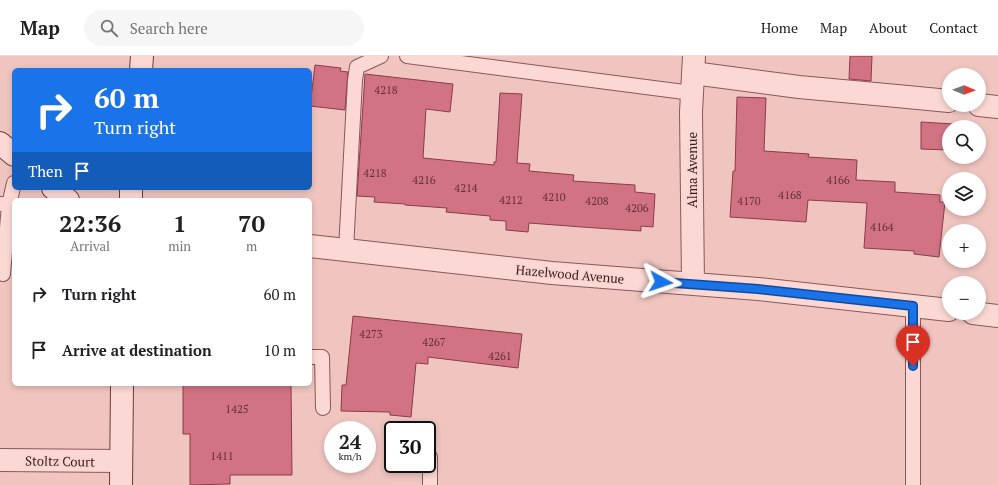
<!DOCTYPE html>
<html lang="en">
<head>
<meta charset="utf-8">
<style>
	:root { --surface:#fff; --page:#f6f6f6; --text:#202124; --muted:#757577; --line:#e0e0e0 }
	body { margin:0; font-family:"PT Serif",serif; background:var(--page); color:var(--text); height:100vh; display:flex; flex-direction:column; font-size:15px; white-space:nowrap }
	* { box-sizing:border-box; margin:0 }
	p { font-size:13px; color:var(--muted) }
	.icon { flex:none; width:22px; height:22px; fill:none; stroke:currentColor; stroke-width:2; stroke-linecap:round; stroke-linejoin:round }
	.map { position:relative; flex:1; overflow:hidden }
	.side { position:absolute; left:12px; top:142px; width:300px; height:188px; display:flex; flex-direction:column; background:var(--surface); border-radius:6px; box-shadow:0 2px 6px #0003 }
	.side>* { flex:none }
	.top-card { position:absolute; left:12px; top:12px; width:300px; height:122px; border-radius:6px; box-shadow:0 2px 6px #0003; background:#1a73e8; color:#fff; overflow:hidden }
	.needle { width:26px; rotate:91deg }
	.controls { position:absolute; left:942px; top:12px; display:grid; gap:8px }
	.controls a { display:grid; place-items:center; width:44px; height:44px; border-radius:50%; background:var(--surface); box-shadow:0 2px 6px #0003; font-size:20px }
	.speed { position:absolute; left:324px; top:365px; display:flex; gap:8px; font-size:20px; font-weight:700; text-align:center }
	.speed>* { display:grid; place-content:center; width:52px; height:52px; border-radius:50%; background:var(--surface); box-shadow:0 2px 6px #0003; line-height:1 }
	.speed small { font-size:10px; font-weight:400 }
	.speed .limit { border:2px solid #111; border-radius:6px; background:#fff; color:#111 }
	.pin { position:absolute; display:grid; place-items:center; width:34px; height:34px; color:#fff; margin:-41px -17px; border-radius:50% 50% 50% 0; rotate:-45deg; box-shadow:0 0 4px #0007 }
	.pin .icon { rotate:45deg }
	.me { position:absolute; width:44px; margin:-22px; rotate:95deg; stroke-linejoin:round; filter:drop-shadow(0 0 3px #0008) }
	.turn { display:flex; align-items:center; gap:14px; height:84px; padding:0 16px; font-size:18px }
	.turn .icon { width:52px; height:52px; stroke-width:2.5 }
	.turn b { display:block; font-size:28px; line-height:34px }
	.then { display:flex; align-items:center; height:38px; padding:0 16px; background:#0003; gap:8px; font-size:15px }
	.eta { display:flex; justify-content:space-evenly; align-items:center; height:68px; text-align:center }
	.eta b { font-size:24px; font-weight:600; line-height:28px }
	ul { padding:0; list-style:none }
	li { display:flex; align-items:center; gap:12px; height:56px; padding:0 16px }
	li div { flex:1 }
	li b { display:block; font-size:15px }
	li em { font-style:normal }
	header { display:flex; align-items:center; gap:24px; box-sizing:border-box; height:56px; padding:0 20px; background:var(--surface); border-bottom:1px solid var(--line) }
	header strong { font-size:19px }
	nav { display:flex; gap:22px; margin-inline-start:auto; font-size:14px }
	.search { width:280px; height:36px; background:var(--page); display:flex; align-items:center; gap:10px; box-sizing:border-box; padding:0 14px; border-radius:22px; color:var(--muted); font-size:15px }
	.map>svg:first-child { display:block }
	.building { fill:#d17383; stroke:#8b3b4b }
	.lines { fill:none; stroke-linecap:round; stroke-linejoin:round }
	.lane-casing { stroke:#8a575a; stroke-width:16 }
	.street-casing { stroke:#8a575a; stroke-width:24 }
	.secondary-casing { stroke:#6c3a3e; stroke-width:24 }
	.lane { stroke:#fbd8d3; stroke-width:14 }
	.street { stroke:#fbd8d3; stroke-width:22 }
	.secondary { stroke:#fbd8d3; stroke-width:22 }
	.route-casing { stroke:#114b97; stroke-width:10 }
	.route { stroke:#1a73e8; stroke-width:7 }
	.labels { text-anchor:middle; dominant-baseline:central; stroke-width:3; stroke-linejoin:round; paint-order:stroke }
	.number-label { font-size:11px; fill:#5f3238 }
	.street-label { font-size:13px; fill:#391c1f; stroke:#f7d4d0 }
</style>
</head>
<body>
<header>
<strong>Map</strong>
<div class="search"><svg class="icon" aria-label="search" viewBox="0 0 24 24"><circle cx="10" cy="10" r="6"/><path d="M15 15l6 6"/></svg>Search here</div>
<nav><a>Home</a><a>Map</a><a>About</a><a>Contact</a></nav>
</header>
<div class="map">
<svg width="998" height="429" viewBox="0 0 998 429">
	<rect width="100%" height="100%" fill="#f0c5c0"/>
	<path class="building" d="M 850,0 L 872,0 L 871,25 L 849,23 Z
		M 315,9 L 341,12 L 340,15 L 348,16 L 345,54 L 310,50 Z
		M 365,18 L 453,28 L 450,56 L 426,53 L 423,102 L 494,109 L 494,106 L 496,106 L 500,37 L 522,38 L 517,107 L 530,108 L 529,115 L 574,119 L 573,125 L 635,129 L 635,136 L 655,138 L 653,171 L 641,170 L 641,175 L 582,171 L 529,167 L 528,176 L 506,174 L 506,165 L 490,164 L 490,160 L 446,156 L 447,152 L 405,149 L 405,148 L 374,146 L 375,141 L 357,140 Z
		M 737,41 L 766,42 L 764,95 L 809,98 L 808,101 L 857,104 L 856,124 L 895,126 L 895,136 L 940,139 L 940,146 L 945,146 L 939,201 L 914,198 L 914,195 L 864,192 L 867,147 L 808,144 L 806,166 L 730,161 L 733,115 L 735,115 Z
		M 921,66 L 953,68 L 953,71 L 949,71 L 949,94 L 921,93 Z
		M 353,260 L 522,278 L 518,312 L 428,301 L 428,308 L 416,307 L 411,361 L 390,359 L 390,356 L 341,355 L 342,329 L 346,329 Z
		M 183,328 L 291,328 L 292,419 L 230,419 L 230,428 L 190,429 L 190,378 L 183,378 Z"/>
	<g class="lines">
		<defs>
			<path id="lane" d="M 407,0 L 692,37
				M 0,148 L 9,149 L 14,127
				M 346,194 L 355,24 L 357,11 L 381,0
				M 3,218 L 9,149
				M 310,301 L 322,301 L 323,352
				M 430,429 L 430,401
				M 913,429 L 913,250"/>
			<path id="street" d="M 693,17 L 799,31 L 897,40 L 949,45
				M 979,49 L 998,51
				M 310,190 L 552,217 L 758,233 L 949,254
				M 693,228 L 691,56 L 694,0
				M 973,257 L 998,260
				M 0,404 L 121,405"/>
			<path id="secondary" d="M 141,14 L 142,0
				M 0,87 L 14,99
				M 53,132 L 68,144
				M 131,144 L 131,132
				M 121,429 L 122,328"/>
		</defs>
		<use href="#lane" class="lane-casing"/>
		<use href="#street" class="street-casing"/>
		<use href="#secondary" class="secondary-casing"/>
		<use href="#lane" class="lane"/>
		<use href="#street" class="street"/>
		<use href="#secondary" class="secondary"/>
	</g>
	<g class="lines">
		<defs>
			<path id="route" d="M 661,226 L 758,233 L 913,250 L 913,310"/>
		</defs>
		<use href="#route" class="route-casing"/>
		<use href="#route" class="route"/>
	</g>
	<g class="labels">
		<g class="number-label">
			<text x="386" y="34">4218</text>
			<text x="375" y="117">4218</text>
			<text x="424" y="124">4216</text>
			<text x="838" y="124">4166</text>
			<text x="466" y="132">4214</text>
			<text x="790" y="139">4168</text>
			<text x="554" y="141">4210</text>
			<text x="511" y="144">4212</text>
			<text x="597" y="145">4208</text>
			<text x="749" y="145">4170</text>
			<text x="637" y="152">4206</text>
			<text x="882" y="171">4164</text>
			<text x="371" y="278">4273</text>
			<text x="434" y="286">4267</text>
			<text x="500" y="300">4261</text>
			<text x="237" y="353">1425</text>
			<text x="222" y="400">1411</text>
		</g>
		<g class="street-label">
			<text transform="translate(692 114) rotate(-90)">Alma Avenue</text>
			<text transform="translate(570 218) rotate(5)">Hazelwood Avenue</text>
			<text transform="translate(60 405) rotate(1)">Stoltz Court</text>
		</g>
	</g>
</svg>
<div class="controls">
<a><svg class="needle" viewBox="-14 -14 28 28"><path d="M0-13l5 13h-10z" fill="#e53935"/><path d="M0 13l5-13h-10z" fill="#757577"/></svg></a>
<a><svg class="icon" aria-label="search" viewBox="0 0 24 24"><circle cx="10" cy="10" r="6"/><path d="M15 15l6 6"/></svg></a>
<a><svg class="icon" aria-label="layers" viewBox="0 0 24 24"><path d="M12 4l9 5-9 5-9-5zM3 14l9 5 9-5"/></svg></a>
<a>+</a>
<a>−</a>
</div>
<div class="speed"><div>24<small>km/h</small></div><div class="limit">30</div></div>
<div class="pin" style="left:913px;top:310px;background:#d93025"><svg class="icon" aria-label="arrive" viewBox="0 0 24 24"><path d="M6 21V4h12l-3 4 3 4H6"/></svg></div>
<svg class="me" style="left:661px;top:226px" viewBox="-20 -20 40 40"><path d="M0-17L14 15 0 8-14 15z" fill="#1a73e8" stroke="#fff" stroke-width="4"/></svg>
<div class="top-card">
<div class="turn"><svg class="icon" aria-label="right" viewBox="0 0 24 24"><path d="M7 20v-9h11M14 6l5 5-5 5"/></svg><div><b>60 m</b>Turn right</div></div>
<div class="then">Then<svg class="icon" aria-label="arrive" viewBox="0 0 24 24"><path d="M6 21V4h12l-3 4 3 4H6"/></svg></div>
</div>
<section class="side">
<div class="eta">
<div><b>22:36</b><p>Arrival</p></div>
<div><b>1</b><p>min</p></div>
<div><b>70</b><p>m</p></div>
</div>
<ul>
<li><svg class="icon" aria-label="right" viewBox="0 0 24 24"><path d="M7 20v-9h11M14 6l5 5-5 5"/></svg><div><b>Turn right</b></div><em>60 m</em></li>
<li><svg class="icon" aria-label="arrive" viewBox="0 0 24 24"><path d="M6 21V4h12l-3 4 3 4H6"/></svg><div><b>Arrive at destination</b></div><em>10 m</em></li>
</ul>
</section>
</div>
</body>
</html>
